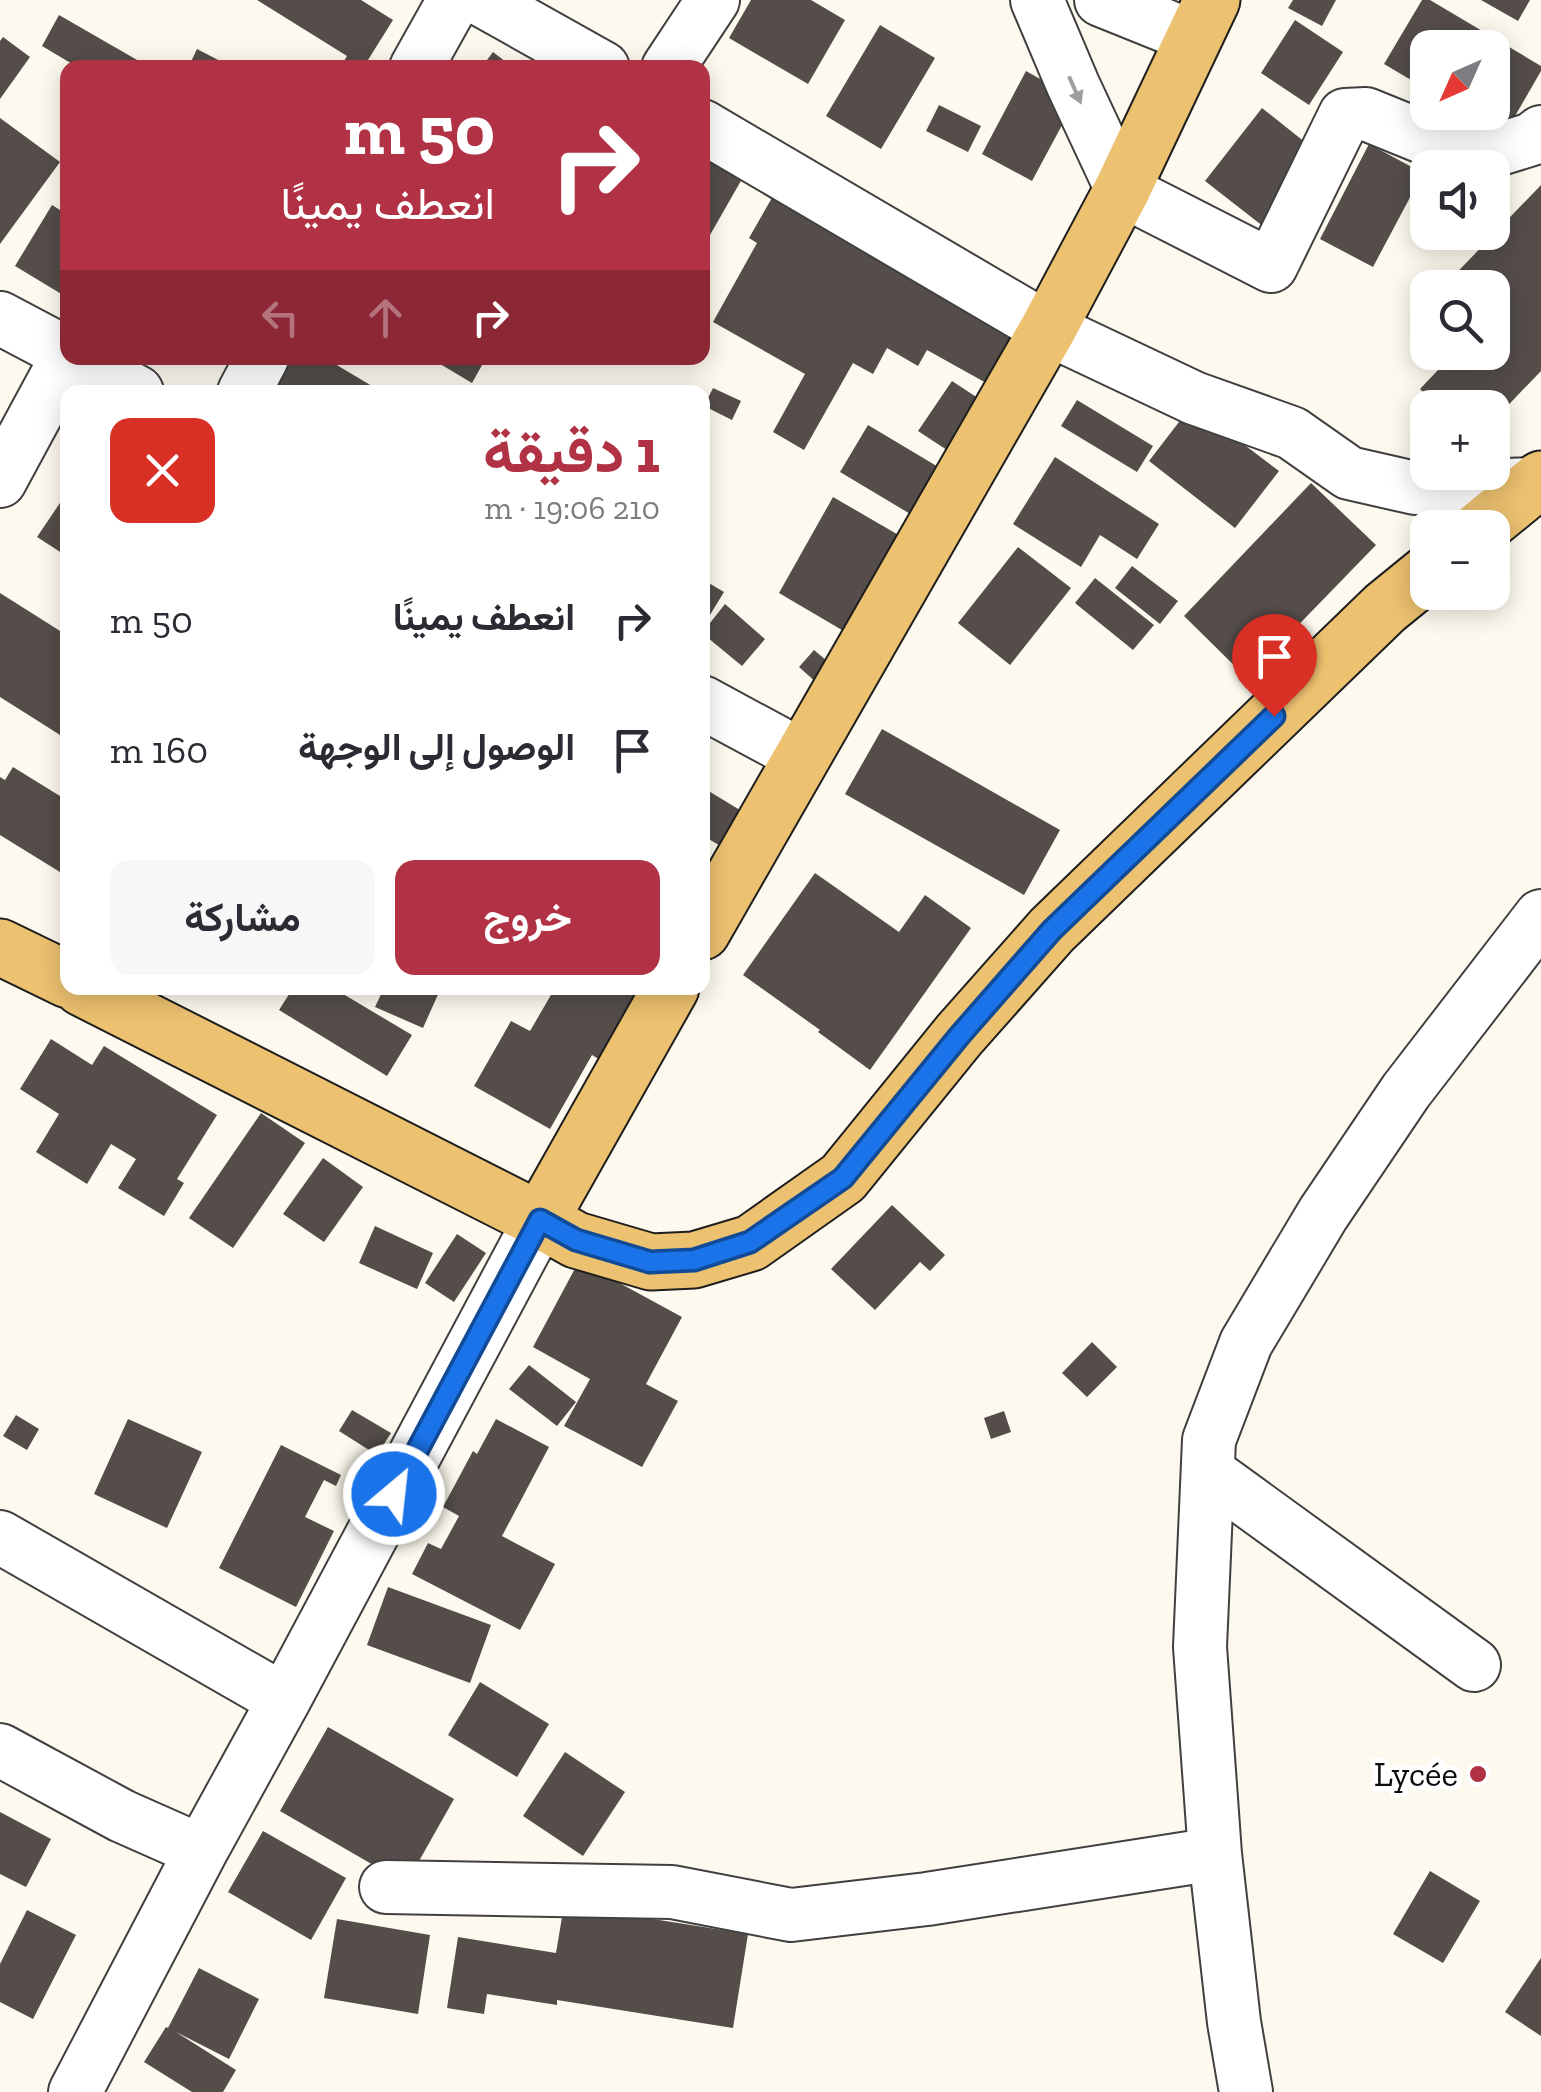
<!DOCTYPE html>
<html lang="ar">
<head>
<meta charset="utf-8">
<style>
	:root { --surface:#fff; --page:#f7f7f7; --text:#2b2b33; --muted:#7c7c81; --accent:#b03244 }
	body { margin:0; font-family:"Zilla Slab",Vazirmatn,serif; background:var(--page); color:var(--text); direction:rtl; height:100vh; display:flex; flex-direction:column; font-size:38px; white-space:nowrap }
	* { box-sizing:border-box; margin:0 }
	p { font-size:32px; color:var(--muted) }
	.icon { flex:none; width:55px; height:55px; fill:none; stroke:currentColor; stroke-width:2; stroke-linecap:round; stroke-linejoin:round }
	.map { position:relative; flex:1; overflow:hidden; direction:ltr }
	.drawer { position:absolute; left:60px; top:385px; width:650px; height:610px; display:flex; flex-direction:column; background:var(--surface); border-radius:20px; box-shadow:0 5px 25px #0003; direction:rtl }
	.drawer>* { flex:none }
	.top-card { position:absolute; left:60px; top:60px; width:650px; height:305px; border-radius:20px; box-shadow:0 5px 25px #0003; direction:rtl; background:#b03244; color:#fff; overflow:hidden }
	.needle { width:65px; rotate:225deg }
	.fabs { position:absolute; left:1410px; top:30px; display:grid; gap:20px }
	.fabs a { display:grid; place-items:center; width:100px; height:100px; border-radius:20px; background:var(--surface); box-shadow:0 5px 25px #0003; font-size:50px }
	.pin { position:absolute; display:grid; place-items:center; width:85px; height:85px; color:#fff; margin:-102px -42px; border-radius:50% 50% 50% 0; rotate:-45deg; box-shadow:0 0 10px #0007 }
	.pin .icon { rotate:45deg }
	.me { position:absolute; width:110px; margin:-55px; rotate:28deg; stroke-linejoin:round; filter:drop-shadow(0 0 8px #0008) }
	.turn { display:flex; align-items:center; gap:35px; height:210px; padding:0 50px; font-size:45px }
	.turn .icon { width:130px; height:130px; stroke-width:2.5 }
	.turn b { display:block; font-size:70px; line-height:85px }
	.lanes { display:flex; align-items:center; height:95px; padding:0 50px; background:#0003; justify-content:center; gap:50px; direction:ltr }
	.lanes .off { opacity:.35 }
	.round { display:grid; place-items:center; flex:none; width:105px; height:105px; border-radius:20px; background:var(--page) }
	.overview { display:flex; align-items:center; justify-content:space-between; height:170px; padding:0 50px }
	h1 { font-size:60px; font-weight:700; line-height:75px; color:var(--accent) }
	.primary-button { display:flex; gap:20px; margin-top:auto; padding:20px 50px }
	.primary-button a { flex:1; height:115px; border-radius:20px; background:var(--accent); color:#fff; font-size:40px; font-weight:700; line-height:115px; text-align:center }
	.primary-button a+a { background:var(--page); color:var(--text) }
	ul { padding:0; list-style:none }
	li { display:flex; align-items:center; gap:30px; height:130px; padding:0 50px }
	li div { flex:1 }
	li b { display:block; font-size:38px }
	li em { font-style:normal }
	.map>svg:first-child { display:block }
	.building { fill:#544d4a }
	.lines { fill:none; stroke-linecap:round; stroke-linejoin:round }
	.minor-casing { stroke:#404040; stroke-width:56 }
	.major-casing { stroke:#1e1e1e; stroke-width:59 }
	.minor { stroke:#fff; stroke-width:52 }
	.major { stroke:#ecc170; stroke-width:55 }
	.oneway { fill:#9e9e9e }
	.route-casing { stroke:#114b97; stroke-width:25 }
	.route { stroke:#1a73e8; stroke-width:18 }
	.poi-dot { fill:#b03244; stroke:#fff; stroke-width:4 }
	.labels { text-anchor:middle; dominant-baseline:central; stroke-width:10; stroke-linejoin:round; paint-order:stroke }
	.poi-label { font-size:35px; fill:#0d0d0d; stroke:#fff; text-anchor:end }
</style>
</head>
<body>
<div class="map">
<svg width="1541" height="2092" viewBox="0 0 1541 2092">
	<rect width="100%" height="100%" fill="#fdf9ee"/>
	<path class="building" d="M 257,0 L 361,0 L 393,20 L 363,68 L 340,68 L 347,56 Z
		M 751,0 L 811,0 L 845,20 L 808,84 L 729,38 Z
		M 1293,0 L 1336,0 L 1322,26 L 1288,8 Z
		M 1422,0 L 1430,0 L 1541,66 L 1541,71 L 1504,135 L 1465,112 L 1492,112 L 1492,48 L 1428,48 L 1428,90 L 1384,64 Z
		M 1481,0 L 1530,0 L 1518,21 Z
		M 59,15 L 151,68 L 79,68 L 42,46 Z
		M 1295,20 L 1343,52 L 1309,105 L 1261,73 Z
		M 880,25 L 935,58 L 881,149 L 826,116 Z
		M 3,37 L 30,57 L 0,99 L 0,41 Z
		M 197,49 L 224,63 L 221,68 L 188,68 Z
		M 493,52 L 514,68 L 481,68 Z
		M 1026,71 L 1076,99 L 1032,181 L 982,154 Z
		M 939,105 L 981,126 L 968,152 L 926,131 Z
		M 1262,108 L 1321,155 L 1264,227 L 1205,181 Z
		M 0,118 L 60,162 L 0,244 Z
		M 1369,144 L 1423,173 L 1373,267 L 1320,239 Z
		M 702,156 L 742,179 L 702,249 Z
		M 1541,185 L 1541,371 L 1492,422 L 1492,408 L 1439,408 L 1420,389 L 1455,352 L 1492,352 L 1492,288 L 1442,288 Z
		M 777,189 L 1020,325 L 988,384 L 927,350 L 918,366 L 887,348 L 873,374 L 853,363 L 804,450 L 773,432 L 805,374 L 713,322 L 757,243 L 749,238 Z
		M 52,205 L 68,215 L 68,298 L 15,266 Z
		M 285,358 L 325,358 L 382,392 L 264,392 Z
		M 430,358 L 486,358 L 472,383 Z
		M 952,381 L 984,402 L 950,452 L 918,431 Z
		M 713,388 L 741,401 L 732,420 L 704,406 Z
		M 1077,400 L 1153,446 L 1137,472 L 1061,426 Z
		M 1192,405 L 1279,471 L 1235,528 L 1149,461 Z
		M 868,425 L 945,471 L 917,518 L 840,472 Z
		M 1055,457 L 1159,524 L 1137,559 L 1100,535 L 1081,567 L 1013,524 Z
		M 1311,483 L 1376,545 L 1247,678 L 1184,616 Z
		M 68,491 L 68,557 L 37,537 Z
		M 833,497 L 902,537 L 847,633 L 779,593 Z
		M 1018,547 L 1071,588 L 1010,665 L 958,623 Z
		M 1132,566 L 1178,601 L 1160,624 L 1115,588 Z
		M 1095,578 L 1154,625 L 1133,650 L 1075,603 Z
		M 702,579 L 724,592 L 702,628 Z
		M 0,593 L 68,636 L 68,740 L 0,697 Z
		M 725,604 L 765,639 L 742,666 L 702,633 Z
		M 814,650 L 833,666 L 818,684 L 799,667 Z
		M 882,729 L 1060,830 L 1024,895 L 845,794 Z
		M 13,767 L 68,801 L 68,877 L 0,835 L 0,777 L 5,780 Z
		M 702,787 L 753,818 L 732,853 L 702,835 Z
		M 815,873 L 899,932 L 925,895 L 971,928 L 870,1070 L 818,1032 L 820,1030 L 743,975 Z
		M 293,988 L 333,988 L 412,1035 L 387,1076 L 279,1010 Z
		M 384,988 L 434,988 L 440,990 L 423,1028 L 375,1007 Z
		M 555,988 L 648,988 L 605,1063 L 592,1055 L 550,1129 L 474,1086 L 511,1021 L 530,1031 Z
		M 51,1039 L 92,1065 L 104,1046 L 217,1115 L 177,1179 L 184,1183 L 164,1216 L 118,1188 L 136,1159 L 111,1144 L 87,1184 L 36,1152 L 59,1114 L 20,1089 Z
		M 261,1113 L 305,1143 L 233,1248 L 189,1218 Z
		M 323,1158 L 363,1187 L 324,1242 L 283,1214 Z
		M 892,1205 L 945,1255 L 930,1271 L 920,1262 L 875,1310 L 831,1269 Z
		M 375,1226 L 433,1253 L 417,1289 L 359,1263 Z
		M 457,1234 L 486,1253 L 454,1302 L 425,1283 Z
		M 579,1261 L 682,1317 L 646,1384 L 678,1401 L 642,1467 L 564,1426 L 590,1379 L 533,1347 Z
		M 1092,1342 L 1117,1367 L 1087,1397 L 1062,1373 Z
		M 529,1365 L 576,1402 L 557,1426 L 509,1389 Z
		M 352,1410 L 391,1433 L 377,1455 L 339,1431 Z
		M 1004,1411 L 1011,1432 L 991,1439 L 984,1418 Z
		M 16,1415 L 39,1429 L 27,1450 L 3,1436 Z
		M 128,1419 L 202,1452 L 167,1528 L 94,1494 Z
		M 496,1419 L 549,1447 L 502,1536 L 555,1564 L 520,1630 L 412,1574 L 428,1543 L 441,1549 L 459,1516 L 443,1507 L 473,1451 L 477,1454 Z
		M 281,1445 L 341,1475 L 336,1486 L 324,1480 L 305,1517 L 334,1531 L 296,1607 L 219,1568 Z
		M 388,1587 L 491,1625 L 470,1683 L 367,1645 Z
		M 480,1682 L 549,1724 L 517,1777 L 448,1735 Z
		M 328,1727 L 454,1799 L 406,1884 L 280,1811 Z
		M 565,1752 L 625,1792 L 583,1856 L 523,1816 Z
		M 0,1812 L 51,1839 L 26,1887 L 0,1874 Z
		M 263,1831 L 346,1878 L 311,1940 L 228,1892 Z
		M 1430,1871 L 1480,1901 L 1443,1963 L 1393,1934 Z
		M 564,1905 L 748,1934 L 733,2028 L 557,2000 L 557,2005 L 487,1994 L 484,2014 L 447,2008 L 458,1937 L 556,1953 Z
		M 27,1910 L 76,1935 L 33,2019 L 0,2002 L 0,1964 Z
		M 337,1919 L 430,1935 L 418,2014 L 324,1998 Z
		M 1541,1958 L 1541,2036 L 1505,2012 Z
		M 199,1968 L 259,1999 L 229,2059 L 176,2032 L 236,2070 L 223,2092 L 192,2092 L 144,2062 L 166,2027 L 168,2028 Z"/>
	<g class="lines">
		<defs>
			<path id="minor" d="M 482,0 L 603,68
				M 1037,0 L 1073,85 L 1122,190 L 1271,266 L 1345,115 L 1366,114 L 1430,140 L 1480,155 L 1532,139 L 1541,132
				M 1101,0 L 1193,37
				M 416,68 L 454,0
				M 668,68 L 713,0
				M 702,126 L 1048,329 L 1194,398 L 1292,433 L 1349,473 L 1415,488 L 1533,484
				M 0,318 L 68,354
				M 73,358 L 137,392
				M 244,392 L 262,358
				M 0,481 L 68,355
				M 702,702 L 802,756
				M 1208,1472 L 1474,1665
				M 0,1537 L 284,1700
				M 0,1750 L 122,1816 L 201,1851 L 284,1700 L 540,1220
				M 386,1887 L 672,1892 L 791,1915 L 927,1899 L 1215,1854
				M 75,2092 L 201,1851
				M 1246,2092 L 1234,2022 L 1215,1854 L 1200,1647 L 1209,1440 L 1246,1343 L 1323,1214 L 1406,1091 L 1541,916"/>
			<path id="major" d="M 1481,528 L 1541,479
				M 702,932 L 1048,329 L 1122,190 L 1212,0
				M 0,947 L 68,980
				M 82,988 L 540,1220 L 576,1240 L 651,1262 L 694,1260 L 751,1243 L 843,1178 L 959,1035 L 1052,930 L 1385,608 L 1428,573
				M 540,1220 L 671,988"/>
		</defs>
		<use href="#minor" class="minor-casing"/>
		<use href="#major" class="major-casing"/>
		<use href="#minor" class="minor"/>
		<use href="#major" class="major"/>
	</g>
	<defs><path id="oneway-solid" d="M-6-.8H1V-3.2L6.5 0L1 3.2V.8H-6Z" transform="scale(2.5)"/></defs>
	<use class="oneway" href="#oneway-solid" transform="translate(1075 90) rotate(66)"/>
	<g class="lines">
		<defs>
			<path id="route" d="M 394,1494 L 540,1220 L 576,1240 L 650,1262 L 694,1260 L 750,1242 L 843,1178 L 960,1035 L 1052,930 L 1274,716"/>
		</defs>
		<use href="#route" class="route-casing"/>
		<use href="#route" class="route"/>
	</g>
	<circle class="poi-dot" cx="1478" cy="1774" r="10"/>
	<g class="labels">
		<g class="poi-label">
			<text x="1458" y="1774">Lycée</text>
		</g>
	</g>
</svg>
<div class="fabs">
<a><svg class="needle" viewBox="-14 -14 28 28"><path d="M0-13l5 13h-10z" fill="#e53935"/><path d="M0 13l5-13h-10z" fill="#7c7c81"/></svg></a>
<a><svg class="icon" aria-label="sound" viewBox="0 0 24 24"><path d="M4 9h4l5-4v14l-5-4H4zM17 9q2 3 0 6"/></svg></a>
<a><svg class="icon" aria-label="search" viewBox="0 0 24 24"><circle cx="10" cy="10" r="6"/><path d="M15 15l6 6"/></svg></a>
<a>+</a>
<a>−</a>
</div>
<div class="pin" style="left:1274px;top:716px;background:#d93025"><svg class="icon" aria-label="arrive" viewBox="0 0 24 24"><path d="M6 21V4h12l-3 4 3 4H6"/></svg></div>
<svg class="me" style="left:394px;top:1494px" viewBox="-20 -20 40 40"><circle r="17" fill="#1a73e8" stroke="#fff" stroke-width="3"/><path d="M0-11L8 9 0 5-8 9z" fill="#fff"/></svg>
<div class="top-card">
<div class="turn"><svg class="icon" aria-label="right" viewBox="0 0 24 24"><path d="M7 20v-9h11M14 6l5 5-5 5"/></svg><div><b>50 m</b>انعطف يمينًا</div></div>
<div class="lanes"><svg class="icon off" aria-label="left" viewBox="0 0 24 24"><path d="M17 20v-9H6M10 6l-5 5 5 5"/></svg><svg class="icon off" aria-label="ahead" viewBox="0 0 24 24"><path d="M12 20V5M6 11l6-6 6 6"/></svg><svg class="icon" aria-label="right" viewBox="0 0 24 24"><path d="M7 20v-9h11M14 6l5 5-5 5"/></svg></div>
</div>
<section class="drawer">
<div class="overview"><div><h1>1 دقيقة</h1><p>210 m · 19:06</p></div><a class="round" style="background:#d93025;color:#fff"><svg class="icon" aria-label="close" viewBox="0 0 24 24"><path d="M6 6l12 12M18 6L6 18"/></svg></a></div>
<ul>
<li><svg class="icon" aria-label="right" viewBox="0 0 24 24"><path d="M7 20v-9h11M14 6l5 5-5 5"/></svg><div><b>انعطف يمينًا</b></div><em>50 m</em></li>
<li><svg class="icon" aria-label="arrive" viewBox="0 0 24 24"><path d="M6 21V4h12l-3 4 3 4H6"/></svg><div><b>الوصول إلى الوجهة</b></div><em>160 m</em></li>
</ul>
<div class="primary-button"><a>خروج</a><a>مشاركة</a></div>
</section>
</div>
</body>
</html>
